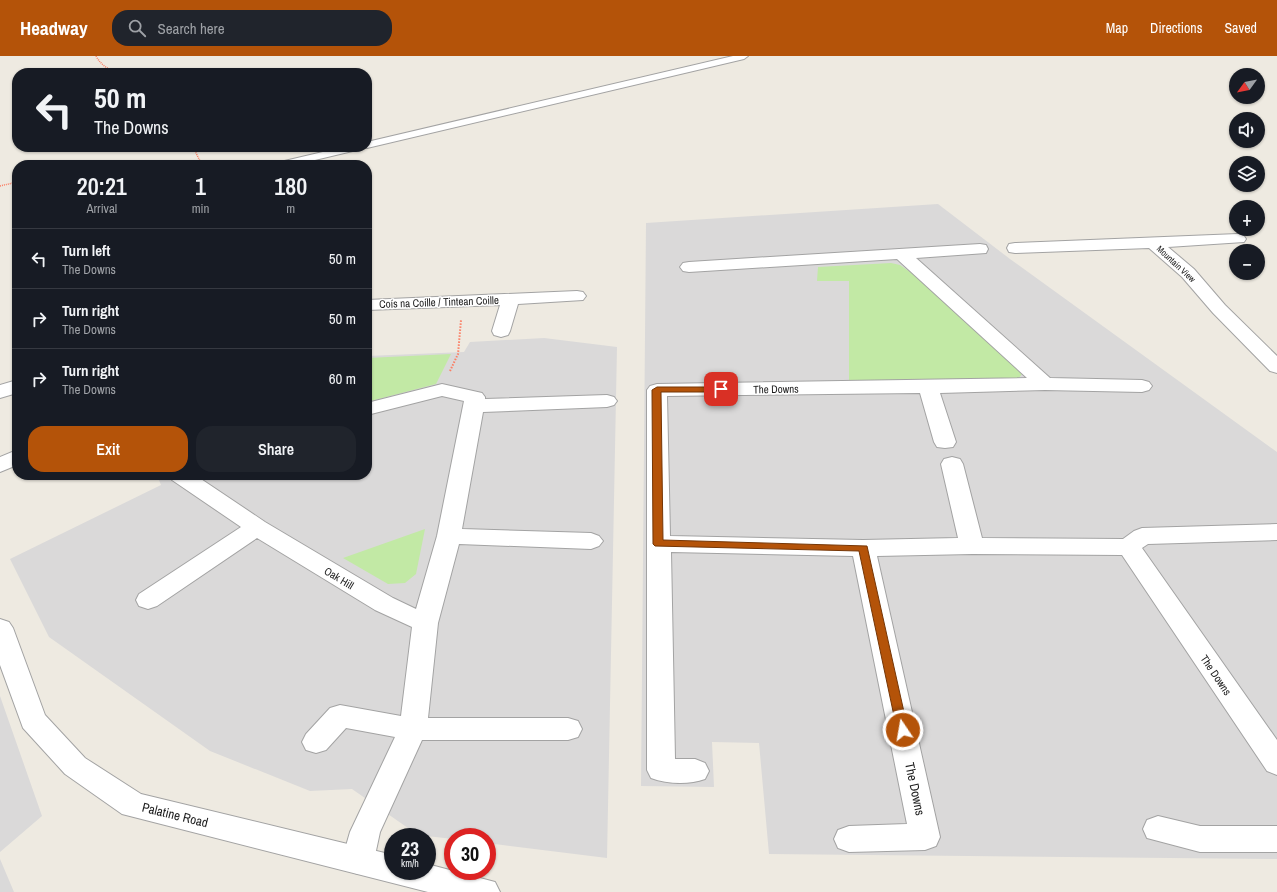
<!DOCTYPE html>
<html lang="en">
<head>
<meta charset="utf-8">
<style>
	:root { --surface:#171b24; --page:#20242c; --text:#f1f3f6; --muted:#9ea1a6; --line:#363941; --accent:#b45309 }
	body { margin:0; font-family:"Archivo Narrow",sans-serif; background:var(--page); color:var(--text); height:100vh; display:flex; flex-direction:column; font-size:15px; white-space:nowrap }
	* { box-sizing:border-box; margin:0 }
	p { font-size:13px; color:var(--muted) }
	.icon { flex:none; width:22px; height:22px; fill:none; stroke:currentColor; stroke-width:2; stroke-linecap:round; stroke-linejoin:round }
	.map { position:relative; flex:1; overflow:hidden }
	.details { position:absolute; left:12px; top:104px; width:360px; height:320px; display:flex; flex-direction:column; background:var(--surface); border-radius:16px; box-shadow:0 1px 3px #0004 }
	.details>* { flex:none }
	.guide { position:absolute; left:12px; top:12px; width:360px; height:84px; border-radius:16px; box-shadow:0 1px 3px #0004; background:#171b24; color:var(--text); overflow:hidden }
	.needle { width:26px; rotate:237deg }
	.controls { position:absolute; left:1229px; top:12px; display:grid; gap:8px }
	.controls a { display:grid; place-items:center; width:36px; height:36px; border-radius:50%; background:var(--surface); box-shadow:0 1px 3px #0004; font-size:20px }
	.speed { position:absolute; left:384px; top:772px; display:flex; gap:8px; font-size:20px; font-weight:700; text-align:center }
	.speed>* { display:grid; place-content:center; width:52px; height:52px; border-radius:50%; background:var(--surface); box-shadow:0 1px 3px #0004; line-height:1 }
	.speed small { font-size:10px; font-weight:400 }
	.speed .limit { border:6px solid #d22; background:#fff; color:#111 }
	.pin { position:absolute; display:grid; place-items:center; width:34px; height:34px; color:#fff; margin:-17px; border-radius:8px; box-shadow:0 2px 6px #0006 }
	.me { position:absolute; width:44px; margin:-22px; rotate:348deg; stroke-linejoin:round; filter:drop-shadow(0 0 3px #0008) }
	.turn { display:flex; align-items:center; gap:14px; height:84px; padding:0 16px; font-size:18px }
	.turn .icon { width:52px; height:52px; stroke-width:2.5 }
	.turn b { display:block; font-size:28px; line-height:34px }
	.eta { display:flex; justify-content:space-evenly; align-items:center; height:68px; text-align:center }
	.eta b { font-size:24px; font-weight:600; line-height:28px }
	.cta { display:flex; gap:8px; margin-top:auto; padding:8px 16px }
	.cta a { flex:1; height:46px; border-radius:16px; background:var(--accent); color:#fff; font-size:16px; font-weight:600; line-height:46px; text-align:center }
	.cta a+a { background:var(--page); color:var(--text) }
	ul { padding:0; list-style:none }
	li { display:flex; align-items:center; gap:12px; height:60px; padding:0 16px; border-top:1px solid var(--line) }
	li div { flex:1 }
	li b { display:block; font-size:15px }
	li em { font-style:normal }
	header { display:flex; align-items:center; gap:24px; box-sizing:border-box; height:56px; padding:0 20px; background:var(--accent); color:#fff }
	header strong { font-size:19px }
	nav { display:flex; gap:22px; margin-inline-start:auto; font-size:14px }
	.search { width:280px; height:36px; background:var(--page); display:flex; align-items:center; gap:10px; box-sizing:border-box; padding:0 14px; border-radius:16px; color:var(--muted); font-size:15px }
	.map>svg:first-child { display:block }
	.residential { fill:#dad9d9 }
	.grass { fill:#c2e9a5 }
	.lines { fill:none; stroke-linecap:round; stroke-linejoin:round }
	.service-casing { stroke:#a3a3a3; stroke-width:2 }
	.minor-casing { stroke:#a3a3a3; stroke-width:2 }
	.tertiary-casing { stroke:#a3a3a3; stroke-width:2 }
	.path-far1 { stroke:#fb7e64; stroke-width:1.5; stroke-dasharray:1 1; stroke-linecap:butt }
	.path { stroke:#fb7e64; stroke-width:2; stroke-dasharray:1.5 1.5; stroke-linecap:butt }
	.service { fill:#fff; fill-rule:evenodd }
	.minor { fill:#fff; fill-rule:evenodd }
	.tertiary { fill:#fff; fill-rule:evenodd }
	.route { fill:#b45309; stroke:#753606 }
	.labels { text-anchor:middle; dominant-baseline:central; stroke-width:3; stroke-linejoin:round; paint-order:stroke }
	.far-street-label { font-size:9px; fill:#1c1c1c; stroke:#fff }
	.street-label { font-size:11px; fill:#1c1c1c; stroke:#fff }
	.near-street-label { font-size:13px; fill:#1c1c1c; stroke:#fff }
</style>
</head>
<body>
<header>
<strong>Headway</strong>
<div class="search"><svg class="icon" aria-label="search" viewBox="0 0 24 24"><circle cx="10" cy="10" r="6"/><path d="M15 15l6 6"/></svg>Search here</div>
<nav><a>Map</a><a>Directions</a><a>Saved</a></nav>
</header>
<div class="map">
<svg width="1277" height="836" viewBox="0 0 1277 836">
	<rect width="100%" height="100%" fill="#eeeae1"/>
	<path class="residential" d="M 938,148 L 1010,203 L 1277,396 L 1277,803 L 769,798 L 759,687 L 712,686 L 714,731 L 641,730 L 646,167 Z
		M 544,282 L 617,291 L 607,802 L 487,787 L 487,781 L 453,781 L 453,783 L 418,779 L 352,733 L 310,735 L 210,695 L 49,581 L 10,503 L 161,429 L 157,419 L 367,419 L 367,300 L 464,296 L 470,286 Z
		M 0,640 L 42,760 L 0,796 Z
		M 0,803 L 14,836 L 0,836 Z"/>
	<path class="grass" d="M 891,207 L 900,209 L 913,218 L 1024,315 L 1019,322 L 849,325 L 849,225 L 817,225 L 818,211 Z
		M 451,298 L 436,328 L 367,346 L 367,302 Z
		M 425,473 L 416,518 L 405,527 L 388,528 L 343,502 Z"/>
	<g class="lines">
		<defs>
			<path id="service" d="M 733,0 L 748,0 L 744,3 L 367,92 L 363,91 L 367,91 L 367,86 Z
				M 344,91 L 362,91 L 361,93 L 294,109 L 275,109 L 276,107 Z"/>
			<path id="minor" d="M 1238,178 L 1244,180 L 1246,183 L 1244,186 L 1168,191 L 1194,213 L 1225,249 L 1277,300 L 1277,317 L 1270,315 L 1213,257 L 1182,221 L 1149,192 L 1015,197 L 1009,196 L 1007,192 L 1009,188 L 1015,187 Z
				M 980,188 L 986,189 L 988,193 L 986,197 L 916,202 L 1050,322 L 1142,324 L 1149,326 L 1152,330 L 1149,334 L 1142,336 L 1045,334 L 940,337 L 956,386 L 953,391 L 945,392 L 937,391 L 934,386 L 920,337 L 667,340 L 670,480 L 863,484 L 958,482 L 941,408 L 944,403 L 952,401 L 960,403 L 963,408 L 982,482 L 1123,483 L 1134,475 L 1142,472 L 1277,468 L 1277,484 L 1148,488 L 1142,492 L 1277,684 L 1277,719 L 1267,715 L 1122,499 L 972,498 L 877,500 L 940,781 L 936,790 L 925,794 L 849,796 L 838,792 L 834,783 L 838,774 L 849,770 L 907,768 L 853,500 L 671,496 L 675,703 L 695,703 L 705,707 L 709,715 L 705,723 C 689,729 667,728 651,722 L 647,714 L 647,334 L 650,330 L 657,328 L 1027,322 L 897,203 L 689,216 L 683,215 L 680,211 L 683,207 L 689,206 Z
				M 577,235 L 583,236 L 586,240 L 583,244 L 518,248 L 510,275 L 508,279 L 501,281 L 494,279 L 492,275 L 500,249 L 367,254 L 367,244 Z
				M 17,324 L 17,337 L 0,342 L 0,329 Z
				M 442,328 L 482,337 L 485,341 L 485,343 L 607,339 L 614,341 L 617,345 L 614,349 L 607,351 L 483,356 L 462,473 L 591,477 L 599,480 L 603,485 L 599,490 L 591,493 L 459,488 L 438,567 L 428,662 L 568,662 L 578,665 L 582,673 L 578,681 L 568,684 L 422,684 L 380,776 L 374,804 L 369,814 L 358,818 L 347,814 L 342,804 L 350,776 L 395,681 L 346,672 L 326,694 L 316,697 L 306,694 L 302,686 L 306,678 L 330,652 L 340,649 L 401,660 L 412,571 L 375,554 L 257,482 L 157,550 L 148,553 L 139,550 L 136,544 L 139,538 L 241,471 L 172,424 L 169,419 L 195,419 L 265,466 L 393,542 L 416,553 L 437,480 L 464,345 L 442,340 L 367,359 L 367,347 Z
				M 17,394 L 17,409 L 0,416 L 0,401 Z
				M 1158,760 L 1200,770 L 1277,770 L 1277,796 L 1200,796 L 1147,782 L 1143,773 L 1147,764 Z"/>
			<path id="tertiary" d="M 0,563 L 9,566 L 13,572 L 45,659 L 85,702 L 141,738 L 393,799 L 393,815 L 427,815 L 427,808 L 495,826 L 500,836 L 428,836 L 122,758 L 65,718 L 23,672 L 0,609 Z"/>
		</defs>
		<use href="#service" class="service-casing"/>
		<use href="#minor" class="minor-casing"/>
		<use href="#tertiary" class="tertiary-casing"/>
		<path class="path-far1" d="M 96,0 C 102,11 111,15 123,17
			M 193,91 L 202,109
			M 0,130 L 17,126"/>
		<path class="path" d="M 450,315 L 458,298 L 461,264"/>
		<use href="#service" class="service"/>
		<use href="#minor" class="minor"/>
		<use href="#tertiary" class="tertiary"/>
	</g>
	<path class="route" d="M 657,331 L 721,331 L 725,333 L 721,336 L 661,336 L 663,484 L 867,490 L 908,674 L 907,678 L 903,679 L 899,678 L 897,674 L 859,495 L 655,490 L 653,488 L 652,334 Z"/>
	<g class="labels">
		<g class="far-street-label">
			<text transform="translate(1176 208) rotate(43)">Mountain View</text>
		</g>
		<g class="street-label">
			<text transform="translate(439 246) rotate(-2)">Coís na Coílle / Tintean Coille</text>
			<text transform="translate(776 333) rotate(-1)">The Downs</text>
			<text transform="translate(339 522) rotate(31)">Oak Hill</text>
			<text transform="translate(1216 619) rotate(56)">The Downs</text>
		</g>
		<g class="near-street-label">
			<text transform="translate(915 733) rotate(78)">The Downs</text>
			<text transform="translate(175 759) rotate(14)">Palatine Road</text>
		</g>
	</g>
</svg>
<div class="controls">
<a><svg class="needle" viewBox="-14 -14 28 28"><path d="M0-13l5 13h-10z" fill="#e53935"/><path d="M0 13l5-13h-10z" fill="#9ea1a6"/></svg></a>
<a><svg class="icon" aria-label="sound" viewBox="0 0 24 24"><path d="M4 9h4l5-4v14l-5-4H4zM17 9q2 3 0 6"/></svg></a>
<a><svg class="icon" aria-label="layers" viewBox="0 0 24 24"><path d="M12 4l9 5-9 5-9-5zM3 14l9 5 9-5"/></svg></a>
<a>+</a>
<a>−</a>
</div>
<div class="speed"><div>23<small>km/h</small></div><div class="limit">30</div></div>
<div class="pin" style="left:721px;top:333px;background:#d93025"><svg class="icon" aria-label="arrive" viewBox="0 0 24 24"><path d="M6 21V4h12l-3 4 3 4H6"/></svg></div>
<svg class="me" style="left:903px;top:674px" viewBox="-20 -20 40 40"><circle r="17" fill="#b45309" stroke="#fff" stroke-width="3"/><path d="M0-11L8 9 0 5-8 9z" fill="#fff"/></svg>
<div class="guide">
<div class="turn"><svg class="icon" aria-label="left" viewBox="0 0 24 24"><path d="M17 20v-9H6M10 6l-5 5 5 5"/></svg><div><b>50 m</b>The Downs</div></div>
</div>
<section class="details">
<div class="eta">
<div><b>20:21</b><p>Arrival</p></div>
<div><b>1</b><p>min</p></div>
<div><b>180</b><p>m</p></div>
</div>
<ul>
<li><svg class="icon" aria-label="left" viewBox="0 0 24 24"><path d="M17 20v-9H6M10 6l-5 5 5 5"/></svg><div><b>Turn left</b><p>The Downs</p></div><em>50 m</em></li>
<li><svg class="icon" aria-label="right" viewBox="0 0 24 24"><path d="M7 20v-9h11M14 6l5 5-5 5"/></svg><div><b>Turn right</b><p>The Downs</p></div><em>50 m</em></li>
<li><svg class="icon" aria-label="right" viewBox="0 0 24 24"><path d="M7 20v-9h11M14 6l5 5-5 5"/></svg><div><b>Turn right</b><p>The Downs</p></div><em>60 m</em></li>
</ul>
<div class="cta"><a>Exit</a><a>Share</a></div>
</section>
</div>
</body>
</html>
